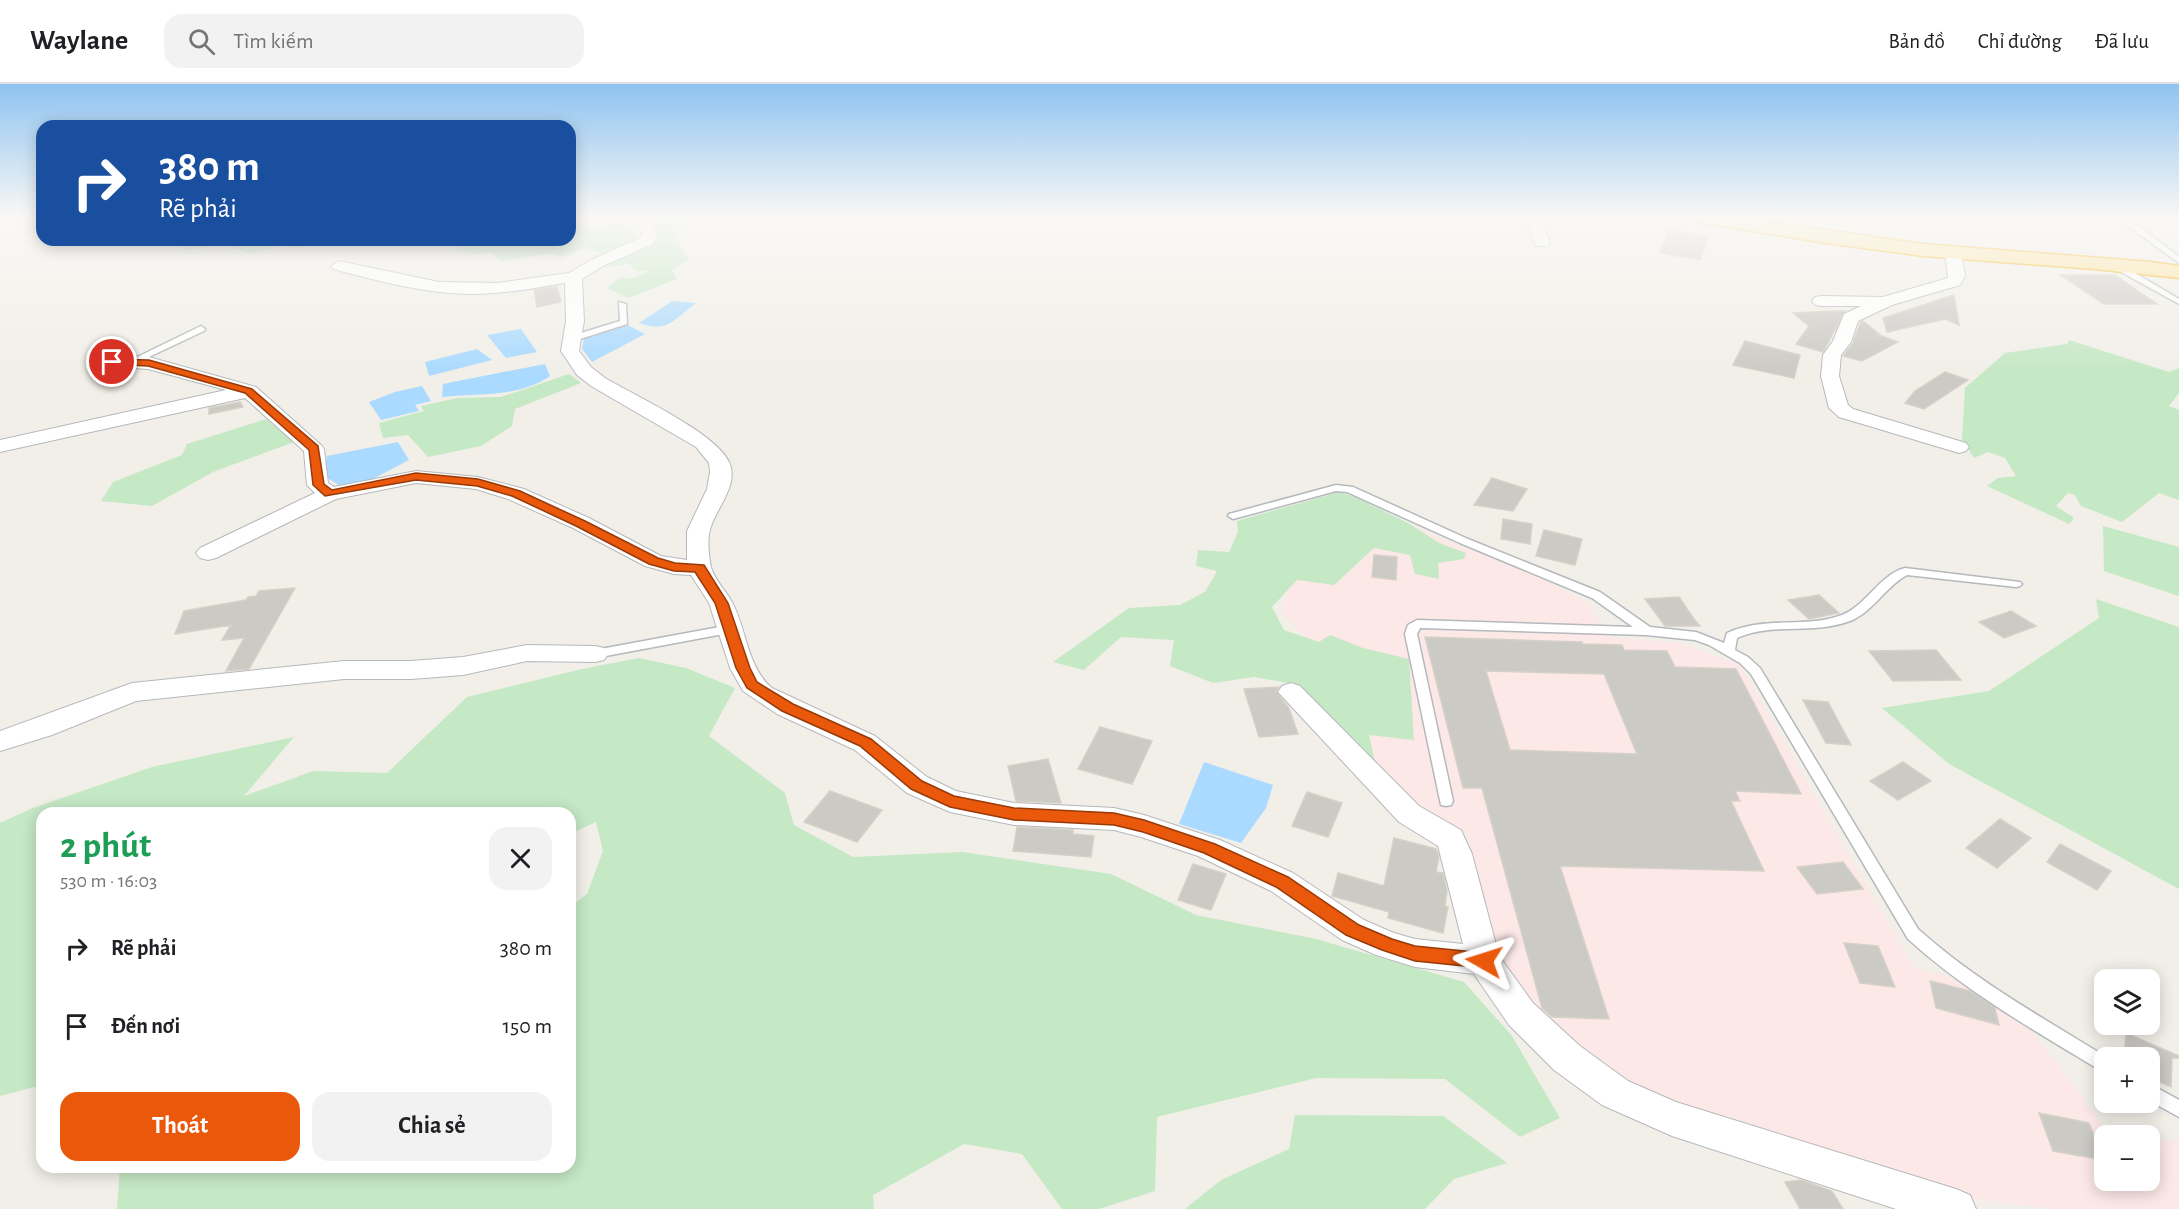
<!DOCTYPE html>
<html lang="vi">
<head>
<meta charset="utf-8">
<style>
	:root { --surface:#fff; --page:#f2f2f2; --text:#202124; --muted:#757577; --line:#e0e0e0; --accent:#ea580c }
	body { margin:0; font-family:"Alegreya Sans",sans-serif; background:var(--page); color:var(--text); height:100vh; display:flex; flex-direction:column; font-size:22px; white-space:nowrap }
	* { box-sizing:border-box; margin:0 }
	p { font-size:20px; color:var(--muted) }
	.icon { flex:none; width:33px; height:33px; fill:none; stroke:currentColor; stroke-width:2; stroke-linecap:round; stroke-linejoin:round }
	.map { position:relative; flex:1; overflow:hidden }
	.panel { position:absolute; left:36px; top:723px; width:540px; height:366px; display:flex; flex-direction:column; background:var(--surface); border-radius:18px; box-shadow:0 3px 15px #0003 }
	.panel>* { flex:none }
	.hud { position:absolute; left:36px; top:36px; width:540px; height:126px; border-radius:18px; box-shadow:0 3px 15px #0003; background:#1a4fa0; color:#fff; overflow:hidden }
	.tools { position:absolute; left:2094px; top:885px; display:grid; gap:12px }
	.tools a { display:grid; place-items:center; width:66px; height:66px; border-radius:12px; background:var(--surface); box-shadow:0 3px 15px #0003; font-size:30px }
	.pin { position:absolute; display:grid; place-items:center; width:51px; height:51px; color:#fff; margin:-26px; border:3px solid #fff; border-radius:50%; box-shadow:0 2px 6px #0007 }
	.me { position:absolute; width:66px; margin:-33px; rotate:276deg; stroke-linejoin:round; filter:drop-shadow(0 0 4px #0008) }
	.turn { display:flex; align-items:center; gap:21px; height:126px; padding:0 24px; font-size:27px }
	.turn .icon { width:78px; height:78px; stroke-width:2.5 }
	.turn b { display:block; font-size:42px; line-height:51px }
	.round { display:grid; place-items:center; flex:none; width:63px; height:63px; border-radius:18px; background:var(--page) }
	.summary { display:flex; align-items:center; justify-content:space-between; height:102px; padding:0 24px }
	h1 { font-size:36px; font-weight:700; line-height:45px; color:#1e9e55 }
	.primary-button { display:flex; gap:12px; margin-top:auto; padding:12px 24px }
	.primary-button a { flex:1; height:69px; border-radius:18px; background:var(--accent); color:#fff; font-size:24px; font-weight:700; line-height:69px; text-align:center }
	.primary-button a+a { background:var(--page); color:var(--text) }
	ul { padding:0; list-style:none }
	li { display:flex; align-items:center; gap:18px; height:78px; padding:0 24px }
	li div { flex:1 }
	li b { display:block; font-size:22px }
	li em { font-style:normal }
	header { display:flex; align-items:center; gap:36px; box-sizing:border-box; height:84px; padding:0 30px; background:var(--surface); border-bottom:2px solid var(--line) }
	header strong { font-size:28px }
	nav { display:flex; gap:33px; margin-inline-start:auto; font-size:21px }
	.search { width:420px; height:54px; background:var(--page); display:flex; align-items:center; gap:15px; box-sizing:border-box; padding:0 21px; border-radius:18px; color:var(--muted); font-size:22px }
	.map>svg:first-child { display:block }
	.medical { fill:#fce8e6 }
	.green { fill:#c5e8c5 }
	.water { fill:#aadaff }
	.building { fill:#cccac5; stroke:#d6d1c6; stroke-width:1.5; fill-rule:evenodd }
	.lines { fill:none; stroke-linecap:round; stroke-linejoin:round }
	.lane-casing { stroke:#b5b8bc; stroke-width:3 }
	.street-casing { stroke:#b5b8bc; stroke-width:2 }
	.highway-casing { stroke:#f9ab00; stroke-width:3 }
	.lane { fill:#fff; fill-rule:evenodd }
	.street { fill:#fff; fill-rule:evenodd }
	.highway { fill:#fde293; fill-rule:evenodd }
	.route { fill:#ea580c; stroke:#983908; stroke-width:1.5 }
</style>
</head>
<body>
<header>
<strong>Waylane</strong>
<div class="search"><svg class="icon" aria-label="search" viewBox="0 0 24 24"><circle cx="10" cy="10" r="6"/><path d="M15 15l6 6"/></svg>Tìm kiếm</div>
<nav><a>Bản đồ</a><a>Chỉ đường</a><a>Đã lưu</a></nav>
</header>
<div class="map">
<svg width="2179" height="1125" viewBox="0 0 2179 1125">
	<rect width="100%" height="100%" fill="#f1efe8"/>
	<path class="medical" d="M 1386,433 L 1537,492 L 1590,520 L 1607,553 L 1681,559 L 1740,581 L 1913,883 L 1953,893 L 2032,948 L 2111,1051 L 2104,1052 L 2104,1096 L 2150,1096 L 2150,1055 L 2179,1057 L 2179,1125 L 2054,1125 L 1969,1114 L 1662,1014 L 1612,992 L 1529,925 L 1488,846 L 1466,748 L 1434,734 L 1401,711 L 1377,687 L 1343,592 L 1281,528 L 1306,447 Z"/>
	<path class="green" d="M 664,132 L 709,132 C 693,139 685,126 676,153 L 689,175 L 672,186 L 677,195 L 628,214 L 607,204 L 621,193 L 631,195 L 649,187 L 637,187 L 628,179 L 612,183 L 606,180 L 649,161 L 659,153 L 658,146 L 652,140 L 657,134 Z
		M 616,138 L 630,141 L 637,158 L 604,170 L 585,164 L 562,173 L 550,169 L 502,178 L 492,169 L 477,170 L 452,166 L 470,156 L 570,156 L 570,142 L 592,144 Z
		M 172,156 L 319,156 L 298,165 L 281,162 L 249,170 L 224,160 L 185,167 Z
		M 2069,256 L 2169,288 L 2179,284 L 2179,309 L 2169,322 L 2179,326 L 2179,416 L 2159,409 L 2122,438 L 2081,422 L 2075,411 L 2068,409 L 2056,422 L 2074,434 L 2069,440 L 1987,402 L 1998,394 L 2016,392 L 2005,374 L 1988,368 L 1974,374 L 1962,355 L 1965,304 L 2005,269 L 2067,260 Z
		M 569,290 L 581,299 L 515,325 L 512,342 L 481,362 L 428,373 L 408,351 L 383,354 L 379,339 L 424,327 L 421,322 L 457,314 L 501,313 Z
		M 266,335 L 294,358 L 213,388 L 152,422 L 101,417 L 113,398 L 182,371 L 187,360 Z
		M 1339,408 L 1355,413 L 1410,440 L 1439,459 L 1466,469 L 1464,475 L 1438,479 L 1439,495 L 1415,490 L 1410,471 L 1374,464 L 1334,501 L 1297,496 L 1272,523 L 1284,546 L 1319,558 L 1330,551 L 1363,564 L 1409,575 L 1414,656 L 1369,651 L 1377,687 L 1293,600 L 1254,593 L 1213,599 L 1170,582 L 1174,556 L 1121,553 L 1084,586 L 1053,578 L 1129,524 L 1180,521 L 1205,508 L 1217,487 L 1196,482 L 1198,466 L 1229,468 L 1238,448 L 1237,437 Z
		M 2103,442 L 2179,463 L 2179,512 L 2104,487 Z
		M 2096,515 L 2179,543 L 2179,805 L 1949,680 L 1882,624 L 1989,607 L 2099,534 Z
		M 639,574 L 686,584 L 735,604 L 709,652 L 785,709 L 794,741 L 853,773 L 962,768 L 1111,790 L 1196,831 L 1316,855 L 1464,898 L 1512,952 L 1560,1034 L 1520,1053 L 1445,995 L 1316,994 L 1157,1033 L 1155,1107 L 1099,1125 L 1062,1125 L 1022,1070 L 964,1060 L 873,1111 L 874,1125 L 117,1125 L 120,1083 L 570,1083 L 570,823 L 587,810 L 603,767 L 596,738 L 570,750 L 570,729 L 42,729 L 42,1001 L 0,1012 L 0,739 L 33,724 L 152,683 L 294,653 L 244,712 L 313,687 L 387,689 L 467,613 L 582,585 Z
		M 1295,1031 L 1443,1032 L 1507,1079 L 1454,1095 L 1425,1125 L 1185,1125 L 1221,1096 L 1289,1065 Z"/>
	<path class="water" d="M 672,217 L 696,219 C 673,236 668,249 639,239 Z
		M 628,241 L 645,250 L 592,278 L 582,265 L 584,255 Z
		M 521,245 L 537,268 L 506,274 L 487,251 Z
		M 477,265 L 492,276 L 429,292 L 425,278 Z
		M 545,280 L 550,292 C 518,314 478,309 442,313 L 443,300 Z
		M 422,302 L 431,317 L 415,321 L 419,327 L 381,336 L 369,318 L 395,308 Z
		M 398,358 L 409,376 L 371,396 L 339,401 L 324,392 L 327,372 Z
		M 1204,678 L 1273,701 L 1266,724 L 1241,759 L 1179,740 Z"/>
	<path class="building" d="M 1670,145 L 1708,153 L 1700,176 L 1660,169 Z
		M 2060,191 L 2115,191 L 2157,220 L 2104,220 Z
		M 557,203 L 561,218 L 537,223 L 534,206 Z
		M 1954,211 L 1959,241 L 1945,235 L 1887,248 L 1883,234 Z
		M 1836,227 L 1845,227 L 1823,268 L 1796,260 L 1809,242 L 1793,229 Z
		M 1863,237 L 1879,250 L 1876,250 L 1898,258 L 1862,277 L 1843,272 L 1853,259 L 1860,239 Z
		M 1745,257 L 1800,271 L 1794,294 L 1733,281 Z
		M 1945,288 L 1968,296 L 1924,325 L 1905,319 L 1915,307 Z
		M 240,318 L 243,323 L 209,330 L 209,324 Z
		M 1492,394 L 1527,405 L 1513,427 L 1474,421 Z
		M 1503,435 L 1532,440 L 1530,460 L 1501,455 Z
		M 1544,446 L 1582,455 L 1575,481 L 1536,472 Z
		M 1374,471 L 1397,473 L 1396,496 L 1372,493 Z
		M 295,504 L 249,585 L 226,587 L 244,554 L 222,556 L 231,541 L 175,550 L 184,527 L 246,516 L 248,513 L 256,512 L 259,507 Z
		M 1819,511 L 1839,529 L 1809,535 L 1788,516 Z
		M 1679,513 L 1694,535 L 1700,542 L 1665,542 L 1645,515 Z
		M 2011,527 L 2036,542 L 2004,554 L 1979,538 Z
		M 1425,553 L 1582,558 L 1583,560 L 1622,561 L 1624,566 L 1667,567 L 1675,583 L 1736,585 L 1801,710 L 1735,707 L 1740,717 L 1731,717 L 1764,787 L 1560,782 L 1609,935 L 1552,933 L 1542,924 L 1482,704 L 1463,704 ZM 1486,587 L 1604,590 L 1637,670 L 1510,666 Z
		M 1936,566 L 1961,596 L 1893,597 L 1869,567 Z
		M 1279,603 L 1276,608 L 1289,624 L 1298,650 L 1259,653 L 1244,605 Z
		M 1803,616 L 1828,618 L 1851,661 L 1826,659 Z
		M 1100,643 L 1152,657 L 1132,700 L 1078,685 Z
		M 1048,675 L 1061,719 L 1016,717 L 1008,682 Z
		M 1903,678 L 1931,697 L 1898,716 L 1870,697 Z
		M 830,707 L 882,726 L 857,758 L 804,738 Z
		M 1307,708 L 1342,719 L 1328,753 L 1292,742 Z
		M 2000,735 L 2031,754 L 1997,784 L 1966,764 Z
		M 1017,743 L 1073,746 L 1073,750 L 1094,752 L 1091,773 L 1013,767 Z
		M 1394,754 L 1436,765 L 1439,773 L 1436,788 L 1443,789 L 1447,807 L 1445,822 L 1448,823 L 1443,849 L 1388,834 L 1389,828 L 1332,812 L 1338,789 L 1384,802 Z
		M 2060,760 L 2111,787 L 2097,806 L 2047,778 Z
		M 1843,778 L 1863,805 L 1817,810 L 1797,783 Z
		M 1193,780 L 1226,790 L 1211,826 L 1178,816 Z
		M 1844,859 L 1878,862 L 1895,903 L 1860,899 Z
		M 1930,897 L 1970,907 L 1995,924 L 1999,941 L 1936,924 Z
		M 2126,949 L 2179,972 L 2179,974 L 2172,974 L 2171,1003 L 2150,994 L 2150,974 L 2124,974 Z
		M 2039,1029 L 2089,1039 L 2104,1076 L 2053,1067 Z
		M 1801,1096 L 1832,1107 L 1843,1125 L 1800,1125 L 1785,1098 Z"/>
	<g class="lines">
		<defs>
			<path id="lane" d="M 2125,136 L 2131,136 L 2179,173 L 2179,179 L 2125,140 Z
				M 2112,179 L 2118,179 L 2179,215 L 2179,220 L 2112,183 Z
				M 619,218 L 626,220 L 627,240 L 574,257 L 568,257 L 568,253 L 620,237 Z
				M 201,242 L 205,245 L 204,247 L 136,279 L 129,277 Z
				M 1336,401 L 1353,403 L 1468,455 L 1600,508 L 1650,543 L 1696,548 L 1724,559 L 1727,549 C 1767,531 1804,545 1842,531 C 1867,521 1879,491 1905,484 L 2020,498 L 2022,500 L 2020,502 L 2016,503 L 1907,491 C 1885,503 1873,528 1850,537 C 1813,551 1772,538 1737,554 L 1735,566 L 1748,573 L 1760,584 L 1918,845 C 1976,897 2043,934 2108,974 L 2104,974 L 2104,988 L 2098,985 C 2032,945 1965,907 1908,855 L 1751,590 L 1740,579 L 1709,561 L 1695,556 L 1646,551 L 1420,544 L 1417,550 L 1453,717 L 1451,721 L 1446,722 L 1441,721 L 1405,550 L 1408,541 L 1417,536 L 1633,543 L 1592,514 L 1460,459 L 1347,408 L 1336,407 L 1233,435 L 1228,432 L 1229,430 Z
				M 730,541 L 734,542 L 736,545 L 734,548 L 595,574 L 589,570 L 595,566 Z
				M 2150,1000 L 2179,1016 L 2179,1033 L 2150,1017 Z"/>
			<path id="street" d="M 647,132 L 663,132 L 653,142 L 658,149 L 653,160 L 603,182 L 582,195 L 584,237 L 579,267 L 591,283 L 605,294 C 634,311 716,349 729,378 C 740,401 715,425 710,446 C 707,455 709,474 711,483 C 714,495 726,507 732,518 C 747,546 747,583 772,604 L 875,652 L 927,693 L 956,707 L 1014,719 L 1114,724 L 1144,731 L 1220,756 L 1293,789 L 1364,836 L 1394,849 L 1415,855 L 1463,860 L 1438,762 L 1399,738 L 1278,608 L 1282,602 L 1291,599 L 1300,602 L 1419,722 L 1461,746 L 1472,770 L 1499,872 L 1533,919 L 1580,962 L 1628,997 L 1676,1018 L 1956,1105 L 1970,1111 L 1976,1125 L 1896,1125 L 1672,1052 L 1602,1021 L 1554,986 L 1509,941 L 1474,890 L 1415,883 L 1376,871 L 1342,856 L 1271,807 L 1198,772 L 1141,753 L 1114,746 L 1014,741 L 950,728 L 907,709 L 855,666 L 777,630 L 743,607 L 730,584 L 709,519 L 691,491 L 674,490 L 645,482 L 573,444 L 508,415 L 476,405 L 416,399 L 336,415 L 216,474 L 208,476 L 200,474 L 196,469 L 200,464 L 315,409 L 307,401 L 304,367 L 245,314 L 0,368 L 0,356 L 226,306 L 148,285 L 105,282 L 103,278 L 105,274 L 149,273 L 256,303 L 321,361 L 324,365 L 328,399 L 334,403 L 416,387 L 478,393 L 524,405 L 589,434 L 661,472 L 687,476 L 687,447 L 707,405 L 710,388 L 709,379 L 696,363 L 591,302 L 577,291 L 561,267 L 566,237 L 565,199 C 534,204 504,210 473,210 C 426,210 379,197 333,185 L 331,182 L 339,177 L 439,198 L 498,199 L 569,189 L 591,176 L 640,154 L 642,149 L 637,141 Z
				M 1516,132 C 1540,132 1542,137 1550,159 L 1548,162 L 1536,162 L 1529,144 Z
				M 1953,163 L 1961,168 L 1965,192 L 1960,201 L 1892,221 L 1858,237 L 1851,258 L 1841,271 L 1839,292 L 1848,321 L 1853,325 L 1966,359 L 1969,363 L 1966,367 L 1959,369 L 1839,333 L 1829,324 L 1821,292 L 1823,271 L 1833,257 L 1844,230 L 1861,222 L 1821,222 L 1815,221 L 1812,217 L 1815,213 L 1821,212 L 1883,213 L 1948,194 L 1945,168 Z
				M 527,561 L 595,562 L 604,564 L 608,570 L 604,576 L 595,578 L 527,577 L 463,591 L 411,595 L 344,595 L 136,617 L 52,651 L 0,667 L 0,647 L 132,599 L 344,577 L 411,577 L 463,573 Z"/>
			<path id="highway" d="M 1687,132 L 1728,132 L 1923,160 L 2151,178 L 2179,182 L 2179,194 L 2095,185 L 1923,172 L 1826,159 L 1697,138 L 1690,136 Z"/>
		</defs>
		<use href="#lane" class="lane-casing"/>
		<use href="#street" class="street-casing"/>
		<use href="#highway" class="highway-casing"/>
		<use href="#lane" class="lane"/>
		<use href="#street" class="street"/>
		<use href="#highway" class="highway"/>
	</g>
	<linearGradient id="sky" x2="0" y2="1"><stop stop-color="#8fc3f1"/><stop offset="0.46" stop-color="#f9f8f5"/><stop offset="1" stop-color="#f9f8f5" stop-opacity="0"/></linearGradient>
	<rect width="2179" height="289" fill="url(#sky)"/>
	<path class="route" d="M 112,275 L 149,276 L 252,305 L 318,362 L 324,400 L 332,406 L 416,389 L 478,395 L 520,407 L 585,437 L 658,474 L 675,479 L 704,481 L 728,519 L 750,584 L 757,598 L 793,620 L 871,655 L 922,697 L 954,712 L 1014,724 L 1114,729 L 1144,736 L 1215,760 L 1288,793 L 1359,841 L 1392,855 L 1415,862 L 1484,869 L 1490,871 L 1493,877 L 1490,882 L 1484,884 L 1415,877 L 1382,866 L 1346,851 L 1276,803 L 1204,769 L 1143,748 L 1114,741 L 1014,736 L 950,723 L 911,705 L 860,662 L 782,627 L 747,604 L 736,584 L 715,519 L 695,488 L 674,487 L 649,480 L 576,442 L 512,412 L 477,402 L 416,396 L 325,412 L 313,401 L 309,366 L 245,309 L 148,282 L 109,280 L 107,278 Z"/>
</svg>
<div class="tools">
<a><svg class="icon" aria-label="layers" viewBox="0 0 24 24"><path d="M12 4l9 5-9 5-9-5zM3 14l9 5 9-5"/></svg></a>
<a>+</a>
<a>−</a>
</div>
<div class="pin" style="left:112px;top:278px;background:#d93025"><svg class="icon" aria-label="arrive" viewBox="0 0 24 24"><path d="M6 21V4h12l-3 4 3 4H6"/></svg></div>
<svg class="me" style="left:1484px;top:877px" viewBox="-20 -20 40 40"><path d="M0-17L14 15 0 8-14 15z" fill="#ea580c" stroke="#fff" stroke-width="4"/></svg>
<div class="hud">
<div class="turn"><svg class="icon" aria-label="right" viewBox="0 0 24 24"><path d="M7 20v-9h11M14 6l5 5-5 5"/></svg><div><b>380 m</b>Rẽ phải</div></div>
</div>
<section class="panel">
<div class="summary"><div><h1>2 phút</h1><p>530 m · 16:03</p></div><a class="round"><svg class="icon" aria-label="close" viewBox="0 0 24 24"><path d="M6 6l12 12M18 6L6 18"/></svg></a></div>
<ul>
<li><svg class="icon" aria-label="right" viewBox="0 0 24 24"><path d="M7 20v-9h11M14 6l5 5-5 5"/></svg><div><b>Rẽ phải</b></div><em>380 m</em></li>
<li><svg class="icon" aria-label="arrive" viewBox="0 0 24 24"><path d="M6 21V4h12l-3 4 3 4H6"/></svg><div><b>Đến nơi</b></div><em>150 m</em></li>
</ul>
<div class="primary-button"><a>Thoát</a><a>Chia sẻ</a></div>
</section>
</div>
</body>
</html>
